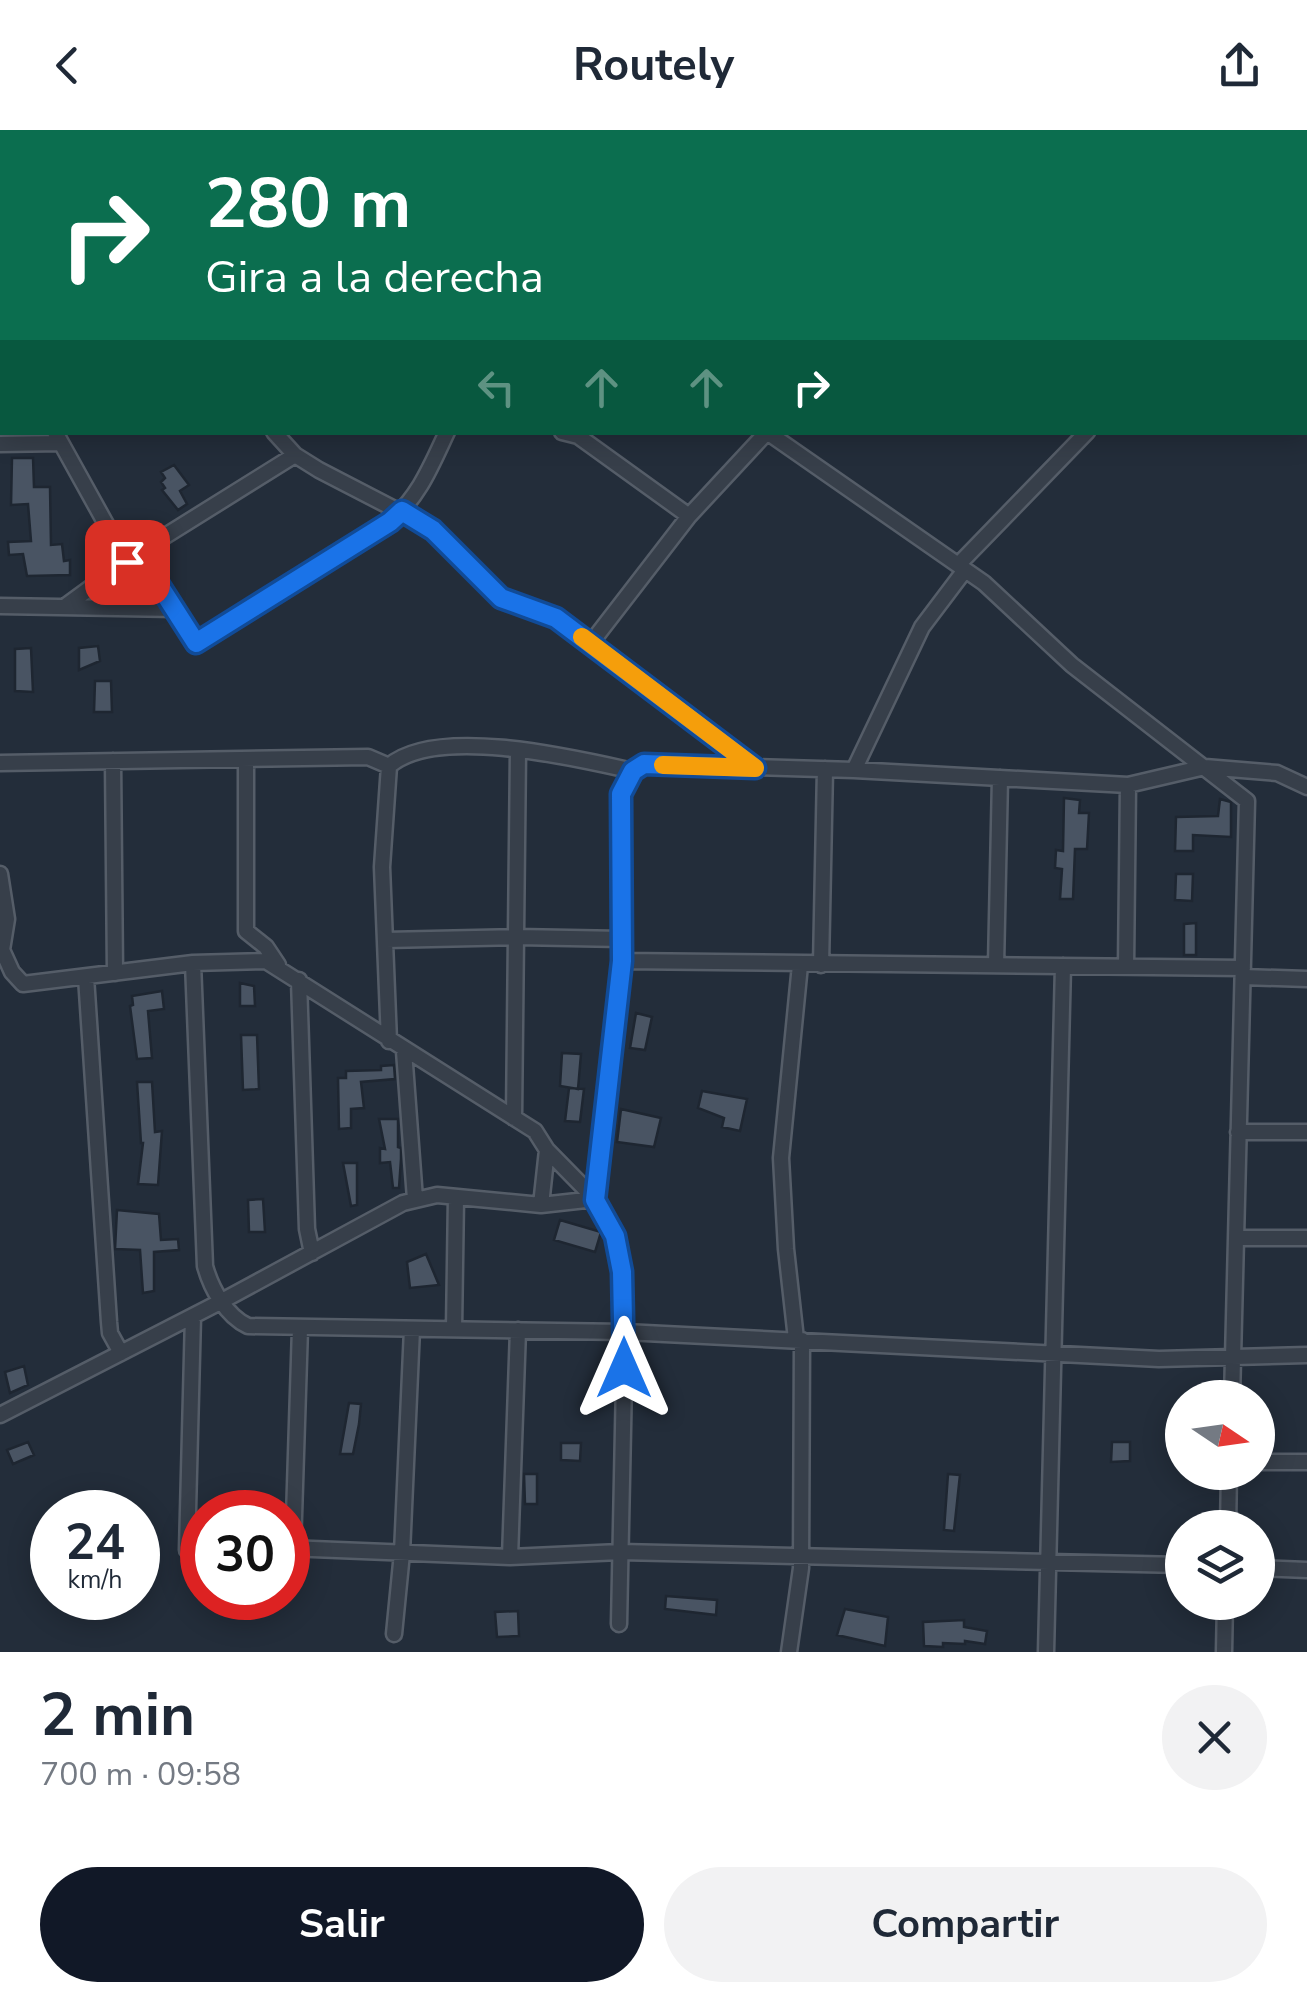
<!DOCTYPE html>
<html lang="es">
<head>
<meta charset="utf-8">
<style>
	:root { --surface:#fff; --page:#f2f2f3; --text:#1f2937; --muted:#747a83; --accent:#111827 }
	body { margin:0; font-family:"Nunito Sans",sans-serif; background:var(--page); color:var(--text); height:100vh; display:flex; flex-direction:column; font-size:38px; white-space:nowrap }
	* { box-sizing:border-box; margin:0 }
	p { font-size:32px; color:var(--muted) }
	.icon { flex:none; width:55px; height:55px; fill:none; stroke:currentColor; stroke-width:2; stroke-linecap:round; stroke-linejoin:round }
	.map { position:relative; height:1522px; overflow:hidden }
	.details { display:flex; flex-direction:column; background:var(--surface); flex:1 }
	.details>* { flex:none }
	.top-card { position:absolute; left:0px; top:0px; width:1308px; height:305px; box-shadow:0 5px 25px #0003; background:#0b6e4f; color:#fff; overflow:hidden }
	.needle { width:65px; rotate:103deg }
	.controls { position:absolute; left:1165px; top:1250px; display:grid; gap:20px }
	.controls a { display:grid; place-items:center; width:110px; height:110px; border-radius:50%; background:var(--surface); box-shadow:0 5px 25px #0003; font-size:50px }
	.speed { position:absolute; left:30px; top:1360px; display:flex; gap:20px; font-size:50px; font-weight:700; text-align:center }
	.speed>* { display:grid; place-content:center; width:130px; height:130px; border-radius:50%; background:var(--surface); box-shadow:0 5px 25px #0003; line-height:1 }
	.speed small { font-size:25px; font-weight:400 }
	.speed .limit { border:15px solid #d22; background:#fff; color:#111 }
	.pin { position:absolute; display:grid; place-items:center; width:85px; height:85px; color:#fff; margin:-42px; border-radius:20px; box-shadow:0 5px 15px #0006 }
	.me { position:absolute; width:110px; margin:-55px; rotate:0deg; stroke-linejoin:round; filter:drop-shadow(0 0 8px #0008) }
	.turn { display:flex; align-items:center; gap:35px; height:210px; padding:0 40px; font-size:45px }
	.turn .icon { width:130px; height:130px; stroke-width:2.5 }
	.turn b { display:block; font-size:70px; line-height:85px }
	.lanes { display:flex; align-items:center; height:95px; padding:0 40px; background:#0003; justify-content:center; gap:50px; direction:ltr }
	.lanes .off { opacity:.35 }
	.round { display:grid; place-items:center; flex:none; width:105px; height:105px; border-radius:52px; background:var(--page) }
	.overview { display:flex; align-items:center; justify-content:space-between; height:170px; padding:0 40px }
	h1 { font-size:60px; font-weight:700; line-height:75px }
	.button { display:flex; gap:20px; margin-top:auto; padding:20px 40px }
	.button a { flex:1; height:115px; border-radius:60px; background:var(--accent); color:#fff; font-size:40px; font-weight:700; line-height:115px; text-align:center }
	.button a+a { background:var(--page); color:var(--text) }
	header { display:flex; justify-content:space-between; align-items:center; height:130px; padding:0 40px; background:var(--surface); font-size:45px; font-weight:700 }
	.map>svg:first-child { display:block }
	.building { fill:#495463; stroke:#1e2631; stroke-width:2.5 }
	.lines { fill:none; stroke-linecap:round; stroke-linejoin:round }
	.street-casing { stroke:#555d68; stroke-width:19 }
	.street { stroke:#373f4a; stroke-width:14 }
	.route-casing { stroke:#114b97; stroke-width:25 }
	.route { stroke:#1a73e8; stroke-width:18 }
	.slow { stroke:#f59e0b; stroke-width:18 }
</style>
</head>
<body>
<header><svg class="icon" aria-label="back" viewBox="0 0 24 24"><path d="M15 5l-7 7 7 7"/></svg>Routely<svg class="icon" aria-label="share" viewBox="0 0 24 24"><path d="M12 15V3M7 8l5-5 5 5M5 13v7h14v-7"/></svg></header>
<div class="map">
<svg width="1307" height="1522" viewBox="0 0 1307 1522">
	<rect width="100%" height="100%" fill="#232d3a"/>
	<path class="building" d="M 12,328 L 33,328 L 34,357 L 50,357 L 51,415 L 62,414 L 64,431 L 70,430 L 70,445 L 27,446 L 23,424 L 9,425 L 8,412 L 31,411 L 28,374 L 11,375 Z
		M 174,335 L 189,355 L 180,361 L 187,374 L 178,380 L 162,360 L 165,358 L 161,352 L 165,348 L 161,342 Z
		M 98,516 L 100,531 L 79,540 L 79,518 Z
		M 31,518 L 33,562 L 15,561 L 15,519 Z
		M 95,551 L 111,551 L 112,582 L 94,582 Z
		M 1064,668 L 1080,670 L 1079,683 L 1089,683 L 1087,719 L 1075,719 L 1073,769 L 1060,769 L 1062,739 L 1055,738 L 1056,720 L 1063,721 Z
		M 1220,669 L 1231,672 L 1231,707 L 1193,705 L 1193,721 L 1175,721 L 1176,687 L 1218,686 Z
		M 1176,744 L 1193,744 L 1192,771 L 1175,770 Z
		M 1196,793 L 1196,825 L 1184,825 L 1184,794 Z
		M 240,853 L 254,856 L 255,876 L 240,876 Z
		M 162,861 L 164,879 L 148,881 L 152,928 L 137,929 L 130,876 L 133,875 L 132,866 Z
		M 636,883 L 652,887 L 645,920 L 630,918 Z
		M 241,905 L 257,905 L 259,959 L 243,960 Z
		M 562,923 L 581,924 L 578,959 L 560,956 Z
		M 394,935 L 395,949 L 361,952 L 364,978 L 351,979 L 351,998 L 339,999 L 338,948 L 346,948 L 346,941 L 381,940 L 381,936 Z
		M 137,952 L 152,952 L 155,1002 L 162,1001 L 158,1055 L 138,1054 L 143,1013 L 141,1013 Z
		M 569,958 L 584,959 L 580,992 L 565,991 Z
		M 702,961 L 747,969 L 740,1001 L 722,997 L 724,988 L 698,978 Z
		M 621,979 L 661,988 L 654,1017 L 617,1012 Z
		M 379,989 L 398,989 L 398,1017 L 401,1018 L 401,1029 L 399,1058 L 393,1058 L 390,1032 L 380,1033 L 380,1018 L 385,1019 Z
		M 343,1033 L 357,1033 L 357,1075 L 351,1076 Z
		M 263,1069 L 265,1102 L 249,1102 L 248,1070 Z
		M 117,1080 L 159,1084 L 161,1110 L 178,1109 L 179,1120 L 154,1122 L 154,1161 L 143,1163 L 140,1120 L 115,1119 Z
		M 560,1090 L 601,1102 L 595,1122 L 554,1110 Z
		M 426,1124 L 439,1155 L 410,1158 L 407,1132 Z
		M 24,1236 L 28,1255 L 10,1263 L 5,1242 Z
		M 349,1273 L 361,1274 L 359,1294 L 353,1324 L 340,1324 Z
		M 28,1312 L 34,1325 L 13,1334 L 7,1320 Z
		M 1112,1312 L 1130,1312 L 1130,1331 L 1111,1332 Z
		M 561,1313 L 581,1313 L 580,1331 L 561,1330 Z
		M 524,1344 L 537,1344 L 537,1374 L 525,1374 Z
		M 948,1344 L 960,1345 L 954,1401 L 944,1400 Z
		M 666,1466 L 717,1470 L 716,1485 L 665,1479 Z
		M 845,1479 L 888,1487 L 885,1516 L 837,1505 Z
		M 518,1481 L 519,1506 L 497,1507 L 495,1482 Z
		M 964,1490 L 964,1497 L 987,1501 L 985,1514 L 965,1511 L 965,1514 L 943,1513 L 943,1517 L 924,1516 L 923,1492 Z"/>
	<g class="lines">
		<defs>
			<path id="street" d="M 62,0 L 64,2
				M 336,0 L 337,2
				M 852,0 L 855,2
				M 589,2 L 591,0
				M 828,2 L 831,0
				M 1025,2 L 1027,0
				M 1305,71 L 1307,69
				M 0,202 L 2,207
				M 1305,259 L 1307,257
				M 1305,285 L 1307,288
				M 55,302 L 127,432
				M 274,302 L 295,325 L 319,340 L 433,399 L 501,467 L 556,488 L 755,637
				M 562,302 L 578,306 L 689,386
				M 0,314 L 61,313
				M 138,423 L 196,513 L 390,391 C 419,367 431,336 447,302
				M 958,435 L 1087,302
				M 67,475 L 138,423 L 295,325
				M 0,476 L 176,479
				M 591,513 L 689,386 L 767,302 L 984,453 L 1072,535 L 1247,671 L 1232,1268
				M 246,629 L 246,801 L 266,817 L 278,835
				M 113,631 L 115,843
				M 0,633 L 368,627 L 389,636
				M 854,640 L 922,497 L 965,440
				M 0,744 L 7,789 L 2,820 L 12,842 L 23,854 L 193,833 L 266,831 L 535,1001 L 547,1020 L 541,1075
				M 386,810 L 517,807 L 622,809
				M 622,831 L 1243,838
				M 193,833 L 205,1136 C 211,1158 226,1186 248,1196 L 625,1202 L 1159,1229 L 1307,1225
				M 821,835 L 825,639
				M 996,835 L 1000,648
				M 1126,836 L 1128,655
				M 86,847 L 109,1192 L 110,1203 L 121,1223
				M 1243,847 L 1307,849
				M 299,850 L 307,1099 L 312,1123
				M 389,911 L 382,737 L 389,636 C 436,595 575,628 633,641
				M 404,921 L 415,1069
				M 514,988 L 518,621
				M 1238,1002 L 1307,1002
				M 547,1020 L 595,1069 L 615,1106 L 621,1141 L 625,1202 L 619,1494
				M 1236,1108 L 1307,1108
				M 193,1186 L 187,1420 L 202,1420
				M 454,1199 L 456,1067
				M 796,1209 L 786,1119 L 781,1028 L 800,835
				M 0,1285 L 222,1171 L 403,1073 L 437,1065 L 541,1075 L 595,1069 L 622,831 L 621,665 L 633,641 L 645,634 L 854,640 L 1128,655 L 1205,637 L 1277,643 L 1307,657
				M 1258,1332 L 1307,1332
				M 1228,1398 L 1229,1342
				M 288,1418 L 510,1427 L 620,1422 L 1182,1435
				M 293,1418 L 300,1198
				M 510,1427 L 518,1200
				M 1258,1438 L 1307,1440
				M 394,1504 L 402,1423 L 412,1199
				M 789,1522 L 801,1438 L 802,1210
				M 1046,1522 L 1063,836
				M 1224,1522 L 1225,1472"/>
		</defs>
		<use href="#street" class="street-casing"/>
		<use href="#street" class="street"/>
	</g>
	<g class="lines">
		<defs>
			<path id="route" d="M 127,432 L 138,422 L 196,513 L 390,392 L 402,381 L 433,400 L 501,468 L 556,488 L 755,638 L 644,634 L 633,641 L 621,664 L 622,831 L 595,1070 L 615,1106 L 622,1142 L 624,1238"/>
		</defs>
		<use href="#route" class="route-casing"/>
		<use href="#route" class="route"/>
		<path class="slow" d="M 582,507 L 755,638 L 663,635"/>
	</g>
</svg>
<div class="controls">
<a><svg class="needle" viewBox="-14 -14 28 28"><path d="M0-13l5 13h-10z" fill="#e53935"/><path d="M0 13l5-13h-10z" fill="#747a83"/></svg></a>
<a><svg class="icon" aria-label="layers" viewBox="0 0 24 24"><path d="M12 4l9 5-9 5-9-5zM3 14l9 5 9-5"/></svg></a>
</div>
<div class="speed"><div>24<small>km/h</small></div><div class="limit">30</div></div>
<div class="pin" style="left:127px;top:432px;background:#d93025"><svg class="icon" aria-label="arrive" viewBox="0 0 24 24"><path d="M6 21V4h12l-3 4 3 4H6"/></svg></div>
<svg class="me" style="left:624px;top:1238px" viewBox="-20 -20 40 40"><path d="M0-17L14 15 0 8-14 15z" fill="#1a73e8" stroke="#fff" stroke-width="4"/></svg>
<div class="top-card">
<div class="turn"><svg class="icon" aria-label="right" viewBox="0 0 24 24"><path d="M7 20v-9h11M14 6l5 5-5 5"/></svg><div><b>280 m</b>Gira a la derecha</div></div>
<div class="lanes"><svg class="icon off" aria-label="left" viewBox="0 0 24 24"><path d="M17 20v-9H6M10 6l-5 5 5 5"/></svg><svg class="icon off" aria-label="ahead" viewBox="0 0 24 24"><path d="M12 20V5M6 11l6-6 6 6"/></svg><svg class="icon off" aria-label="ahead" viewBox="0 0 24 24"><path d="M12 20V5M6 11l6-6 6 6"/></svg><svg class="icon" aria-label="right" viewBox="0 0 24 24"><path d="M7 20v-9h11M14 6l5 5-5 5"/></svg></div>
</div>
</div>
<section class="details">
<div class="overview"><div><h1>2 min</h1><p>700 m · 09:58</p></div><a class="round"><svg class="icon" aria-label="close" viewBox="0 0 24 24"><path d="M6 6l12 12M18 6L6 18"/></svg></a></div>
<div class="button"><a>Salir</a><a>Compartir</a></div>
</section>
</body>
</html>
